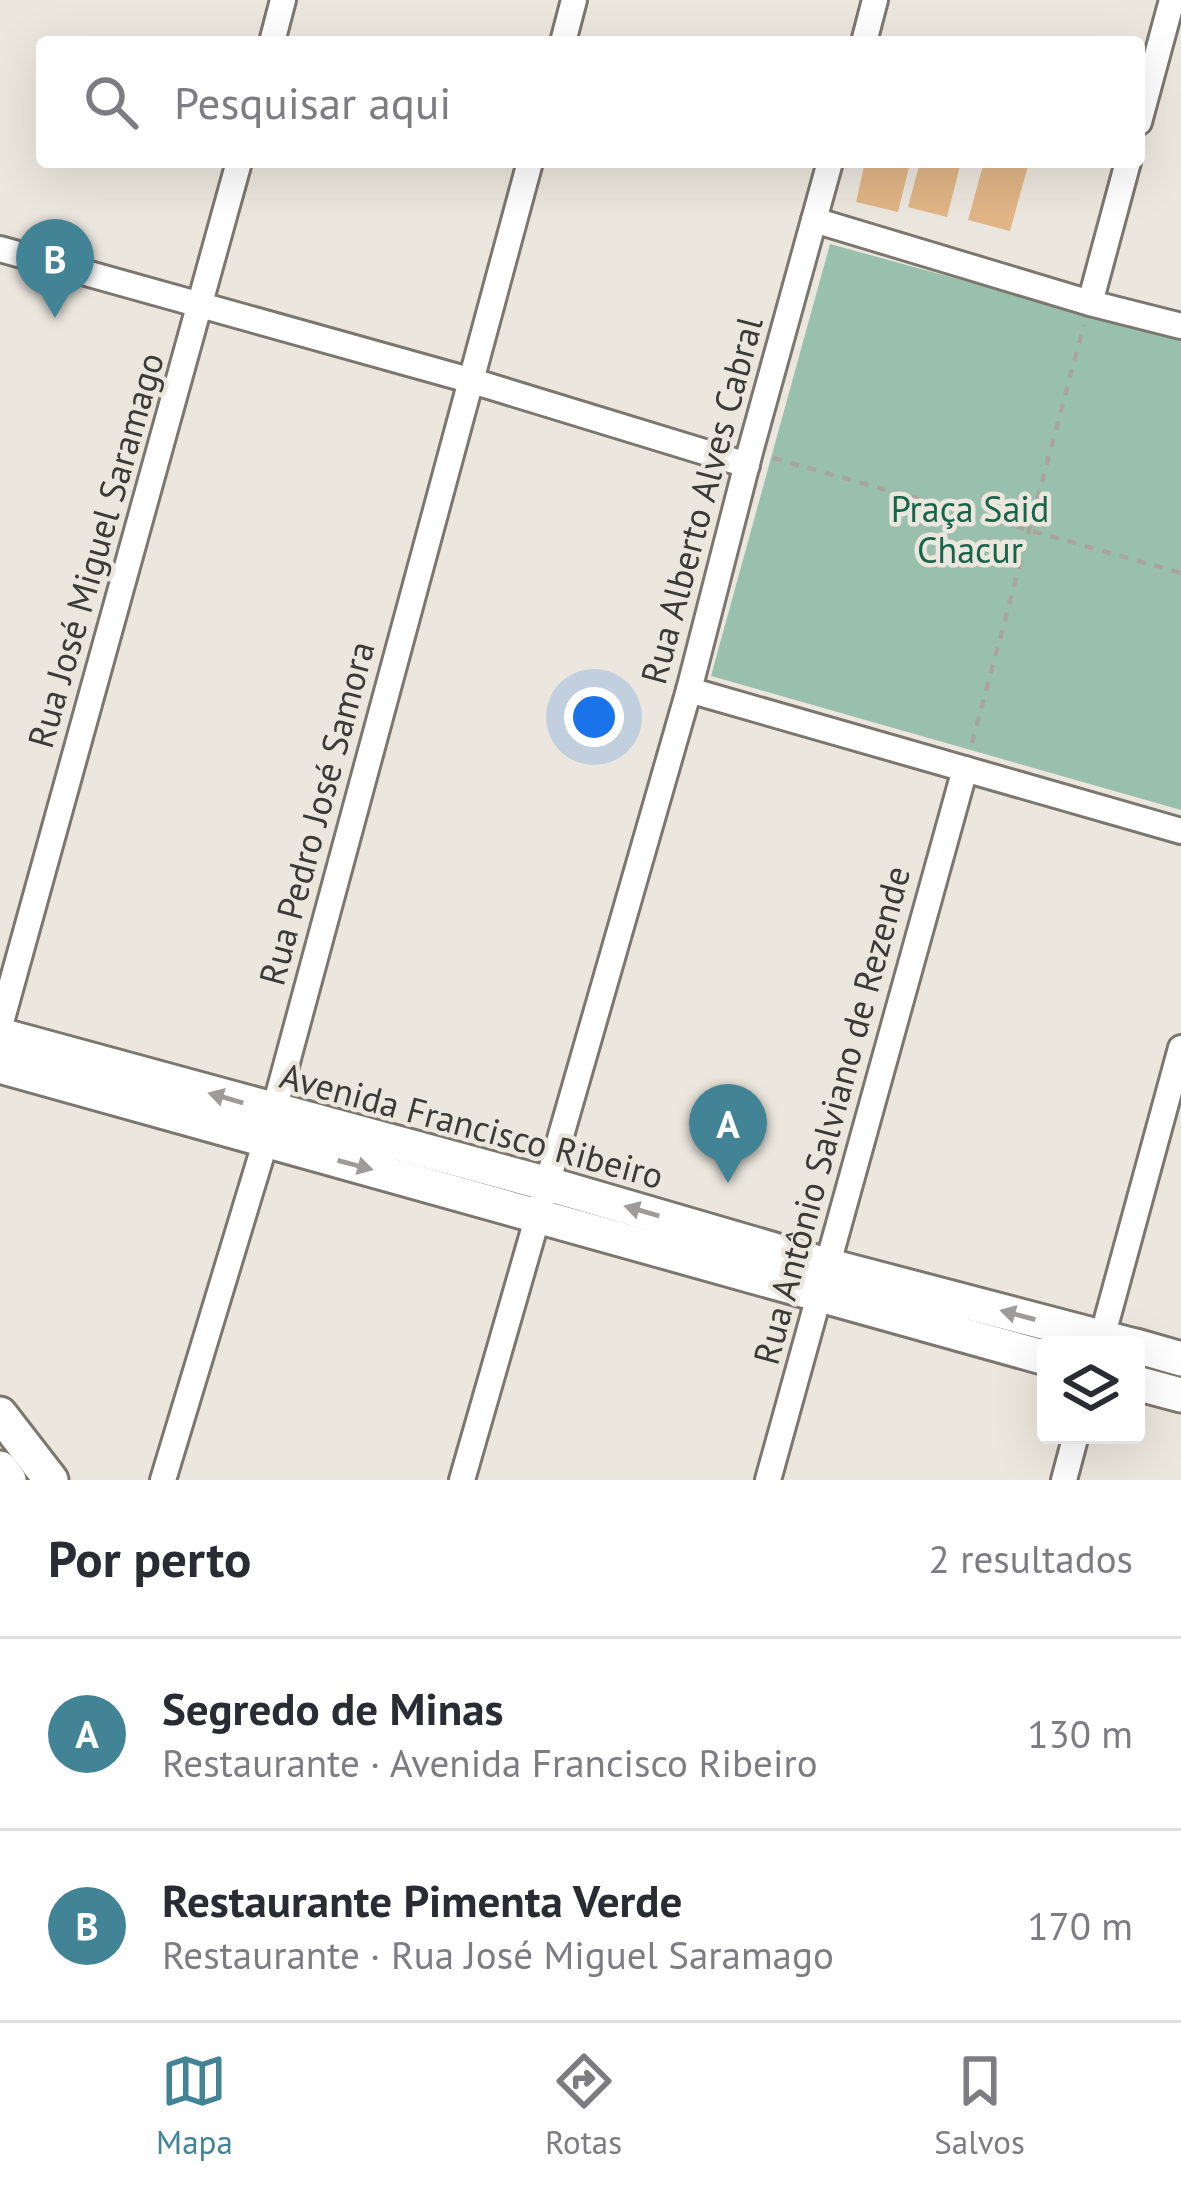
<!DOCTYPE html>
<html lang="pt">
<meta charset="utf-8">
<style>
body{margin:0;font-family:"PT Sans",sans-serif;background:#f2f2f3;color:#2b2b33}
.controls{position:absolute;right:36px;bottom:36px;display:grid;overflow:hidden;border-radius:12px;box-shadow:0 12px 48px #0002}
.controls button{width:108px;height:108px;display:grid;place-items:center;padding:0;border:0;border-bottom:3px solid #e1e1e2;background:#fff;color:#2b2b33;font:60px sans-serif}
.you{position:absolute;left:594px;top:717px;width:42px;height:42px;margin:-30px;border:9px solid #fff;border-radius:50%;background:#1a73e8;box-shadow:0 0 0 18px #1a73e833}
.badge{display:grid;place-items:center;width:78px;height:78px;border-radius:50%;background:#428396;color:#fff;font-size:39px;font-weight:700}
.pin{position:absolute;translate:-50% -99px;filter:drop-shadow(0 3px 6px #0008)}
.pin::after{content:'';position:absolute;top:63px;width:42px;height:36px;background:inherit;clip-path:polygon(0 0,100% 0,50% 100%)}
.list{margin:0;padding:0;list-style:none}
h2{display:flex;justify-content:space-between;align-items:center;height:156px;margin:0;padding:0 48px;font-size:51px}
h2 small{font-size:39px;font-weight:400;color:#7c7c81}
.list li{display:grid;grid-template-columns:78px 1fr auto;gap:36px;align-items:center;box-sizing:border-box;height:192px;padding:0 48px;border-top:3px solid #e1e1e2}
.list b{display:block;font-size:45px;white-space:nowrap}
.list p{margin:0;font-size:39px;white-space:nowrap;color:#7c7c81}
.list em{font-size:39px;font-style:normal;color:#7c7c81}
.icon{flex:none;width:66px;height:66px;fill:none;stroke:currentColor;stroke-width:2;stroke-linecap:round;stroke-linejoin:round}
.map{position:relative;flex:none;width:1181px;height:1480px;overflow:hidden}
.search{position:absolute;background:#fff;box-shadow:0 12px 48px #0002;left:36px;right:36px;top:36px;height:132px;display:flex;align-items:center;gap:30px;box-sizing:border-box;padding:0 42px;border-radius:12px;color:#7c7c81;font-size:45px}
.sheet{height:540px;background:#fff}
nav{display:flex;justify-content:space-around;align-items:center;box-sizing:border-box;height:168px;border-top:3px solid #e1e1e2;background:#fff;font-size:33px;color:#7c7c81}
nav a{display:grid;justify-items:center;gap:6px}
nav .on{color:#428396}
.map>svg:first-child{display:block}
</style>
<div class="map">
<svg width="1181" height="1480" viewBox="0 0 1181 1480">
<rect width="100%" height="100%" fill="#ece7de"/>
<polygon fill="#99c0ad" points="830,244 1181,340 1181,810 711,676"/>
<g fill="#e1b586">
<polygon points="865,162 910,163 898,212 856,202"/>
<polygon points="920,162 961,162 947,217 908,207"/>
<polygon points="984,162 1029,162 1010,231 968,220"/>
</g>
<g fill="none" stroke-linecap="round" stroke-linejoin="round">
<defs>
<g id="street">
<polyline points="272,42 283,0"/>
<polyline points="563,42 574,0"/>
<polyline points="864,42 875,0"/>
<polyline points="1139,122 1172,0"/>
<polyline points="814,220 1090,303 1181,326"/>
<polyline points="0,249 469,380 747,465"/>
<polyline points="1090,303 1128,162"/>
<polyline points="689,690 1181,831"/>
<polyline points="0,1026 239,162"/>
<polyline points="1100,1345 1181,1048"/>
<polyline points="163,1480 266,1140 530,162"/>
<polyline points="462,1480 689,690 750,452 830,162"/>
<polyline points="768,1480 965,769"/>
<polyline points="1064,1480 1076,1435"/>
</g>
<g id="secondary">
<polyline points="0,1035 548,1184 826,1265 1131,1345"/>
<polyline points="0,1066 1046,1358"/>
<polyline points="1136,1346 1181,1359"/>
<polyline points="1136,1383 1181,1395"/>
<polyline points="0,1414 51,1480"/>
<polyline points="0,1468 9,1480"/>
</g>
</defs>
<use href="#street" stroke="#7b776f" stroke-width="30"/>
<use href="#secondary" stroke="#7b776f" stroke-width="39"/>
<g stroke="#a9a59e" stroke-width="4.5" stroke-dasharray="9 9" stroke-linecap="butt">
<polyline points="773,458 1181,573"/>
<polyline points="972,743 1084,325"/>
</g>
<use href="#street" stroke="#fff" stroke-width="24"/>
<use href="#secondary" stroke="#fff" stroke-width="33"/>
</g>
<defs><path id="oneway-solid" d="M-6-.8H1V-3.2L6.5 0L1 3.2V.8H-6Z" transform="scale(3)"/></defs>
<g fill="#9e9c9b">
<use href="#oneway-solid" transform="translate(226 1098) rotate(-164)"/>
<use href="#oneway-solid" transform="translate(355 1165) rotate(15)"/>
<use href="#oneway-solid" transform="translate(642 1211) rotate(-164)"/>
<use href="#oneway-solid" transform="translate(1018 1315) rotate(-165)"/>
</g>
<g text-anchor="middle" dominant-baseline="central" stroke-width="9" stroke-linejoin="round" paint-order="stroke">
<g font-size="36" fill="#3c3a37" stroke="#ece7de">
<text transform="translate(701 500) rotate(-75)">Rua Alberto Alves Cabral</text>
<text transform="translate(95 550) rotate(-74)">Rua José Miguel Saramago</text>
<text transform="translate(316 813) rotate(-75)">Rua Pedro José Samora</text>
<text transform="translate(831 1115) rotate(-75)">Rua Antônio Salviano de Rezende</text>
<text transform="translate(472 1125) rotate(15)">Avenida Francisco Ribeiro</text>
</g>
<g font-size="36" fill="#166549" stroke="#ece7de">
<text x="970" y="508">Praça Said<tspan x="970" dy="41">Chacur</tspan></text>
</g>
</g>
</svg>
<div class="controls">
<button><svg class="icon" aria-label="layers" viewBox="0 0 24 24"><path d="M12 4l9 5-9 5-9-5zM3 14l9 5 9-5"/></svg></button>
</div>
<div class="you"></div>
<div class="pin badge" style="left:728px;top:1183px">A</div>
<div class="pin badge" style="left:55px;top:318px">B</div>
<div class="search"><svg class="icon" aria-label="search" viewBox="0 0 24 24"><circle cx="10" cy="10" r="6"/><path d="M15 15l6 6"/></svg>Pesquisar aqui</div>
</div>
<section class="sheet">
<h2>Por perto<small>2 resultados</small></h2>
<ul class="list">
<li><span class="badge">A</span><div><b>Segredo de Minas</b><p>Restaurante · Avenida Francisco Ribeiro</p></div><em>130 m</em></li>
<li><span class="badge">B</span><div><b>Restaurante Pimenta Verde</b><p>Restaurante · Rua José Miguel Saramago</p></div><em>170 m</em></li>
</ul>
</section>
<nav>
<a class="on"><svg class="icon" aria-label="map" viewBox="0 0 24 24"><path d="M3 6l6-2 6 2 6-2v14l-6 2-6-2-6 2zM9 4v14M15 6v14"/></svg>Mapa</a>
<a><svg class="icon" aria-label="directions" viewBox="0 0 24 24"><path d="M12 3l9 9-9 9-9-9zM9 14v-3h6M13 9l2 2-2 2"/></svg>Rotas</a>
<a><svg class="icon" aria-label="saved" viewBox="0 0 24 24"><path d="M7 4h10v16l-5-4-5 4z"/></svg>Salvos</a>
</nav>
